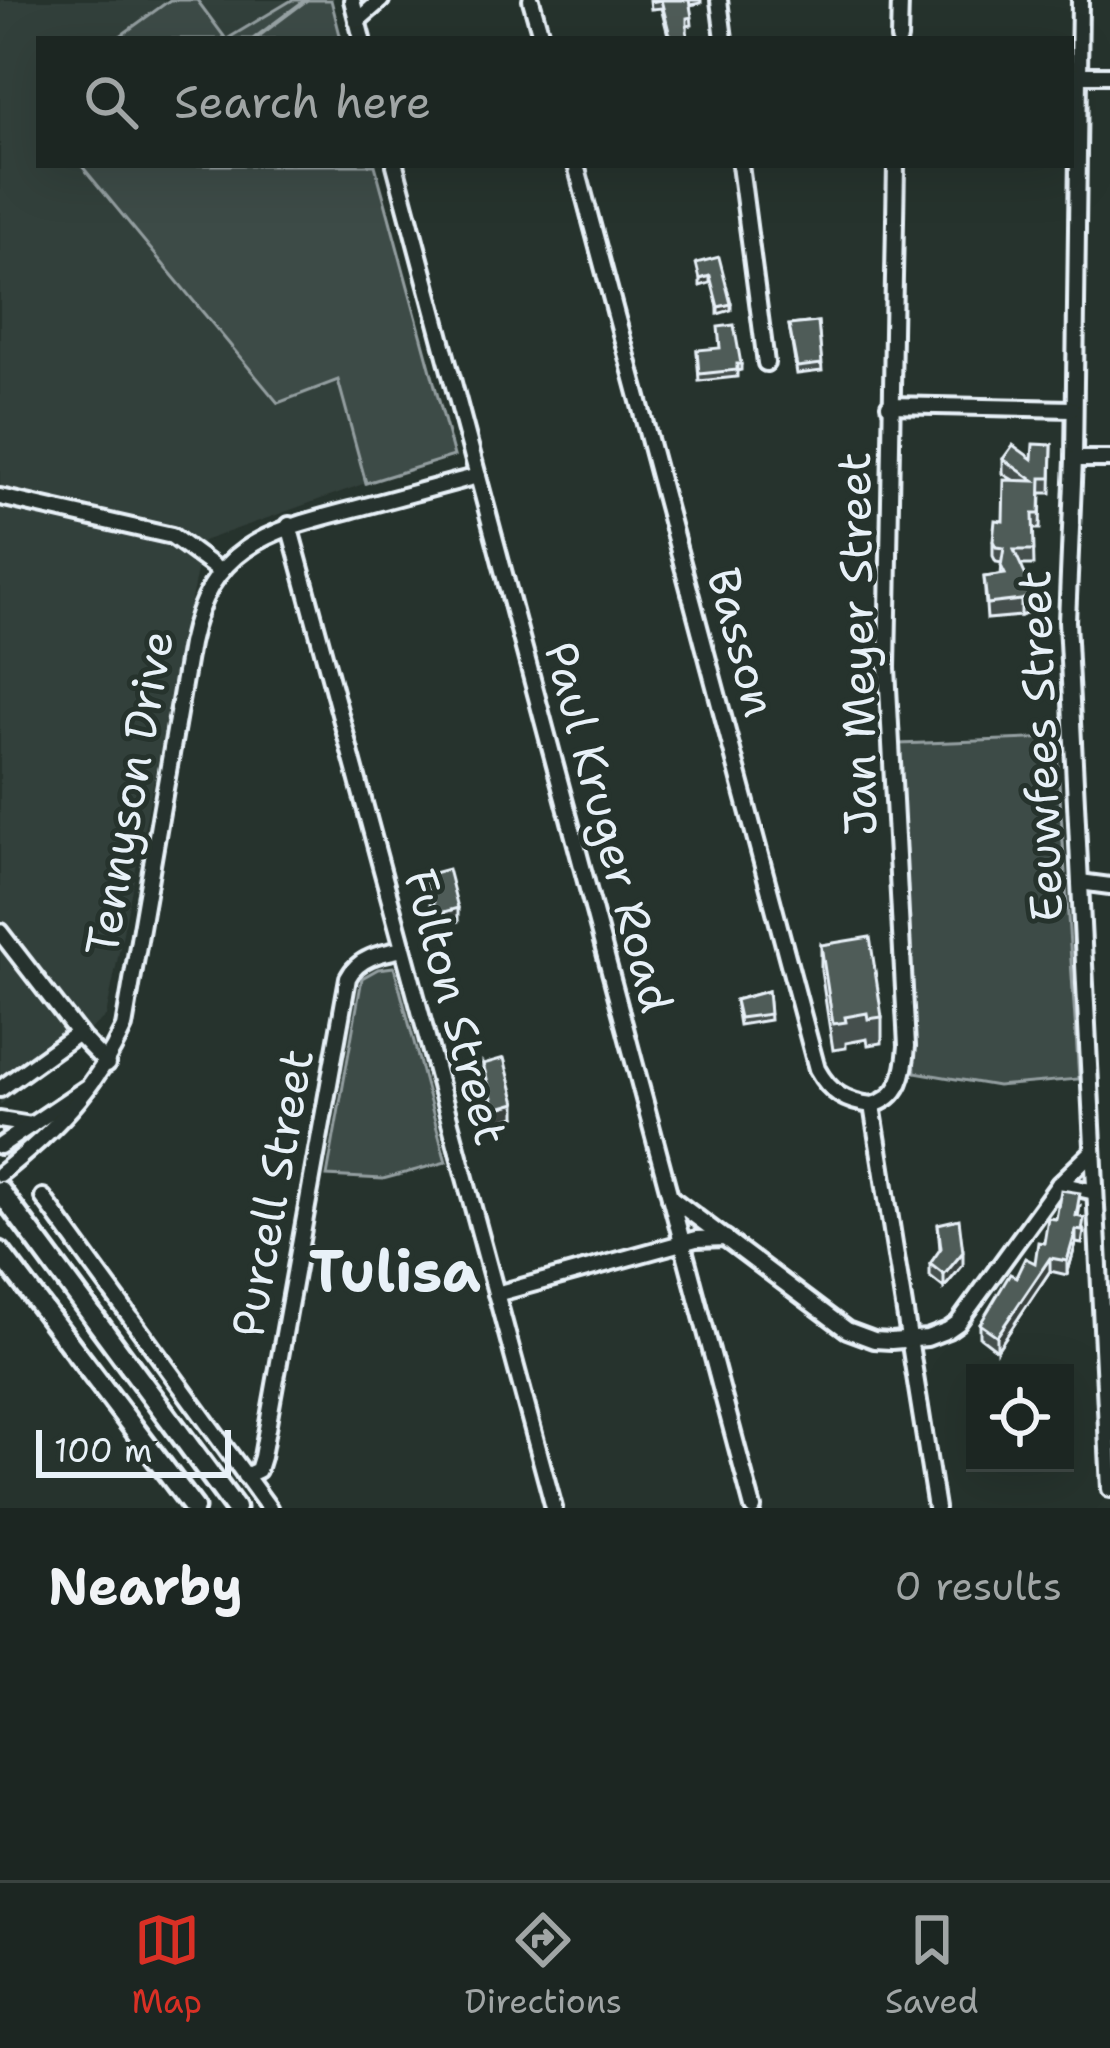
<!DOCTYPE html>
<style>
body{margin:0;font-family:"Shantell Sans",sans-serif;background:#29322f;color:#f1f3f6}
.controls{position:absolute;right:36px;bottom:36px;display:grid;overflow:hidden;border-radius:0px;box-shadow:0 12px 48px #0002}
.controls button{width:108px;height:108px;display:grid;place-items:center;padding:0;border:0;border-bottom:3px solid #3a4340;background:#1c2622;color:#f1f3f6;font:60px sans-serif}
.scale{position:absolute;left:36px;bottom:30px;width:195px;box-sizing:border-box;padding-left:12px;border:6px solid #e8f1f8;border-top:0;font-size:33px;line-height:42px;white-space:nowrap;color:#e8f1f8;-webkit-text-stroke:9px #26332d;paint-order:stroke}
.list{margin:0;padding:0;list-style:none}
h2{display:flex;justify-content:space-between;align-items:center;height:156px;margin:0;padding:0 48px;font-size:51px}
h2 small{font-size:39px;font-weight:400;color:#a0a5a5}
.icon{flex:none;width:66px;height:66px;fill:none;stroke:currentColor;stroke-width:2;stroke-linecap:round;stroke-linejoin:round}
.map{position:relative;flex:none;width:1110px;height:1508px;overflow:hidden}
.search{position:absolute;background:#1c2622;box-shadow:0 12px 48px #0002;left:36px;right:36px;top:36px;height:132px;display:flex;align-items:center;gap:30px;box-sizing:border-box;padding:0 42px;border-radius:0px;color:#a0a5a5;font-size:45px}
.sheet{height:372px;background:#1c2622}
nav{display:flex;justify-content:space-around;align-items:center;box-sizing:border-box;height:168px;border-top:3px solid #3a4340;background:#1c2622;font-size:33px;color:#a0a5a5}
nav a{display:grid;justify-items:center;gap:6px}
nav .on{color:#d93025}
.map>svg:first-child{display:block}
</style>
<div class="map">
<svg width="1110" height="1508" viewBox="0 0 1110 1508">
<rect width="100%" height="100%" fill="#26332d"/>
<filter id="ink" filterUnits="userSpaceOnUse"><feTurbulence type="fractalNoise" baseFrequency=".00833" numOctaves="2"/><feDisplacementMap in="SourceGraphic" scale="24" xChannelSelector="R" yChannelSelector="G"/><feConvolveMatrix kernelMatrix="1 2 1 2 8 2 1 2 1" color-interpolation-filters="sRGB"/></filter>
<g filter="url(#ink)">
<polygon fill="#333f3a" points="0,0 293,0 225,39 39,39 39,165 81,165 338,380 366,483 203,541 106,1016 0,1105"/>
<g fill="#3e4b47" stroke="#939ea0" stroke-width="3">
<polygon points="170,0 197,0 226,39 116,39"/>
<polygon points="292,0 331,0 341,39 227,39"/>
<polygon points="81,165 375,165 454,456 366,483 338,380 278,403"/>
<polygon points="1056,738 1079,1079 997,1086 915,1072 899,744"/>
<polygon points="394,967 446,1162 383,1179 327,1176 362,978 378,969"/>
</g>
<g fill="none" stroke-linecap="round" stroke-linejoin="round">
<polyline stroke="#98a3a5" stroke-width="4.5" points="254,39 306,0"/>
<defs>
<g id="minor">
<polyline points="352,0 362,39"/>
<polyline points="531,0 542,39"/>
<polyline points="719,0 724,39"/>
<polyline points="1080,0 1074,459 1067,621 1110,1489"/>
<polyline points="357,21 381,0"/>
<polyline points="899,39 900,0"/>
<polyline points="1079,75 1110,75"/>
<polyline points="395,165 753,1508"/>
<path d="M576 165 817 1069C830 1093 846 1102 872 1105"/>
<polyline points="740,165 766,363"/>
<polyline points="889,405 1072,409"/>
<polyline points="1074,459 1110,459"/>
<polyline points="0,497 172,536 221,572"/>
<polyline points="289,525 554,1508"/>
<polyline points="1080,882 1110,886"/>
<polyline points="0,932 82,1038 107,1064"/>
<polyline points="0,1089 78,1033"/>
<path d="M872 1105C901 1098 905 1072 907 1046L887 668 896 165"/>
<polyline points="872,1105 936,1508"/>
<polyline points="0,1120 31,1125"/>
<polyline points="0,1146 86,1088"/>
<path d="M0 1174C54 1131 95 1090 124 1027L190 644C210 548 264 532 350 510 393 499 435 487 478 476"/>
<polyline points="1059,1184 1095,1192"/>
<polyline points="43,1197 269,1508"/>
<polyline points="670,1197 847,1330 874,1340 891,1341 927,1338 948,1330 958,1323 1059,1184 1093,1151"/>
<polyline points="496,1294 696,1239 726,1238"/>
<path d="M245 1476 258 1470 262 1457 348 978C358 957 382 953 403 949"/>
</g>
<g id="major">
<polyline points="0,1191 235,1508"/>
<polyline points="0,1252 194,1508"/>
</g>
</defs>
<use href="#minor" stroke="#e8f1f8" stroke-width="22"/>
<use href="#major" stroke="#e8f1f8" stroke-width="27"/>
<use href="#minor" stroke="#26332d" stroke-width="14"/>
<use href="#major" stroke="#26332d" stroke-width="18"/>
</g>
<g fill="#454f4d" stroke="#e8f1f8" stroke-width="3">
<polygon points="650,0 701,0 701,3 690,5 692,25 687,26 687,39 669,39 661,8 651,9"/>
<polygon points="818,322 822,371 797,374 789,325"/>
<polygon points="697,350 741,364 741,370 737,371 737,377 699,381"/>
<polygon points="1052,445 1051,493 1041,493 1040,529 1033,529 1034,565 1021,565 1034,610 1021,616 987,619 984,577 1001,575 1002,563 996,562 993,556 993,541 1003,521 1013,480 1003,474 1003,459 1032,459"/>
<polygon points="426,875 458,921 437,927 426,888"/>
<polygon points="821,945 882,1017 882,1043 868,1045 867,1039 846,1043 846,1048 833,1050 821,971"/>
<polygon points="768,991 770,1020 739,1025 735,1000"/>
<polygon points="483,1064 516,1116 495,1122 483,1077"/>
<polygon points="1080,1206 1078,1217 1084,1231 1082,1244 1076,1243 1067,1275 1050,1271 997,1350 980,1337 980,1324 1016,1277 1035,1263 1056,1219"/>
<polygon points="938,1224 963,1265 944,1288 930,1277 930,1264 940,1250"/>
</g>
<g fill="#38403e" stroke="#e8f1f8" stroke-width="3">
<polygon points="710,276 710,283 700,286 700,279"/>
<polygon points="731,304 731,310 718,314 718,307"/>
<polygon points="1034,594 1034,610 1021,616 1021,600"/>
<polygon points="458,908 458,921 437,927 437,914"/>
<polygon points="516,1103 516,1116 495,1122 495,1109"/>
<polygon points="1076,1230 1076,1243 1067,1275 1067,1261"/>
<polygon points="963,1252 963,1265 944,1288 944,1275"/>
<polygon points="1050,1258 1050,1271 997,1350 997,1336"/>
</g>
<g fill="#505c59" stroke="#e8f1f8" stroke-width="3">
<polygon points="651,0 689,0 692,17 687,18 687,38 671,39 661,0 651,2"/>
<polygon points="719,257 731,304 718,307 710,276 700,279 696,263"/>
<polygon points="818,322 822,364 797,367 789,325"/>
<polygon points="734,325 741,364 737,364 737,370 699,374 697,350 720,348 718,327"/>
<polygon points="1033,444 1052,445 1051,478 1041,478 1040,514 1033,514 1034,550 1014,550 1034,594 1021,600 987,604 984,577 1005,574 1001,566 1004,548 996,547 993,541 995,520 1003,521 1004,480 1034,481 1003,459 1013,445 1032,459"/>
<polygon points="448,869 458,908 437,914 426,875"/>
<polygon points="870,937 882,1017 868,1019 867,1013 845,1017 846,1022 833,1024 821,945"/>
<polygon points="768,991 770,1014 739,1018 735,1000"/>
<polygon points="504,1058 516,1103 495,1109 483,1064"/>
<polygon points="1061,1190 1080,1193 1076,1216 1084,1218 1082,1231 1076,1230 1067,1261 1050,1258 997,1336 980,1324 1010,1274 1016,1277 1025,1258 1035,1263 1038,1242 1044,1243 1048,1218 1056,1219"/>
<polygon points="959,1219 963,1252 944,1275 930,1264 941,1248 938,1224"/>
</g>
</g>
<g text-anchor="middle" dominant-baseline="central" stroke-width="10" stroke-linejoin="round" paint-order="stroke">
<g font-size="45" fill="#e8f1f8" stroke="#26332d">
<text transform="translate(742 642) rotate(75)">Basson</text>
<text transform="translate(857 644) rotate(-91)">Jan Meyer Street</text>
<text transform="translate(1040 746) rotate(-92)">Eeuwfees Street</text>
<text transform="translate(129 793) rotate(-80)">Tennyson Drive</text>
<text transform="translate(609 827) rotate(75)">Paul Kruger Road</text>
<text transform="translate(456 1007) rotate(75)">Fulton Street</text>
<text transform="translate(272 1193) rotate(-80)">Purcell Street</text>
</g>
<g font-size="57" font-weight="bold" fill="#e8f1f8" stroke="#26332d">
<text x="395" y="1271">Tulisa</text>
</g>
</g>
</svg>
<div class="controls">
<button><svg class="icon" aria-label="locate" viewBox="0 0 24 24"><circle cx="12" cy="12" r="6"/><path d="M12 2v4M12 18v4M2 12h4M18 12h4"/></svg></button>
</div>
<div class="scale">100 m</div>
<div class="search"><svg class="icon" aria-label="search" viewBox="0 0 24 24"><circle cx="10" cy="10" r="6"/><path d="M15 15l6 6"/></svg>Search here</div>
</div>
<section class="sheet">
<h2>Nearby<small>0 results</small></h2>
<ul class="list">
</ul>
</section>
<nav>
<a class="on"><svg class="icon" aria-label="map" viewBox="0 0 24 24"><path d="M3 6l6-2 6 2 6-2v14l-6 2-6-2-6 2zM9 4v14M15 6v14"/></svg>Map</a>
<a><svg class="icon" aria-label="directions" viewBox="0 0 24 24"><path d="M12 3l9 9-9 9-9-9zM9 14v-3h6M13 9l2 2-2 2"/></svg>Directions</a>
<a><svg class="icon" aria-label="saved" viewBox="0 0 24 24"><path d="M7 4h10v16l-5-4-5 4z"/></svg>Saved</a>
</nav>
